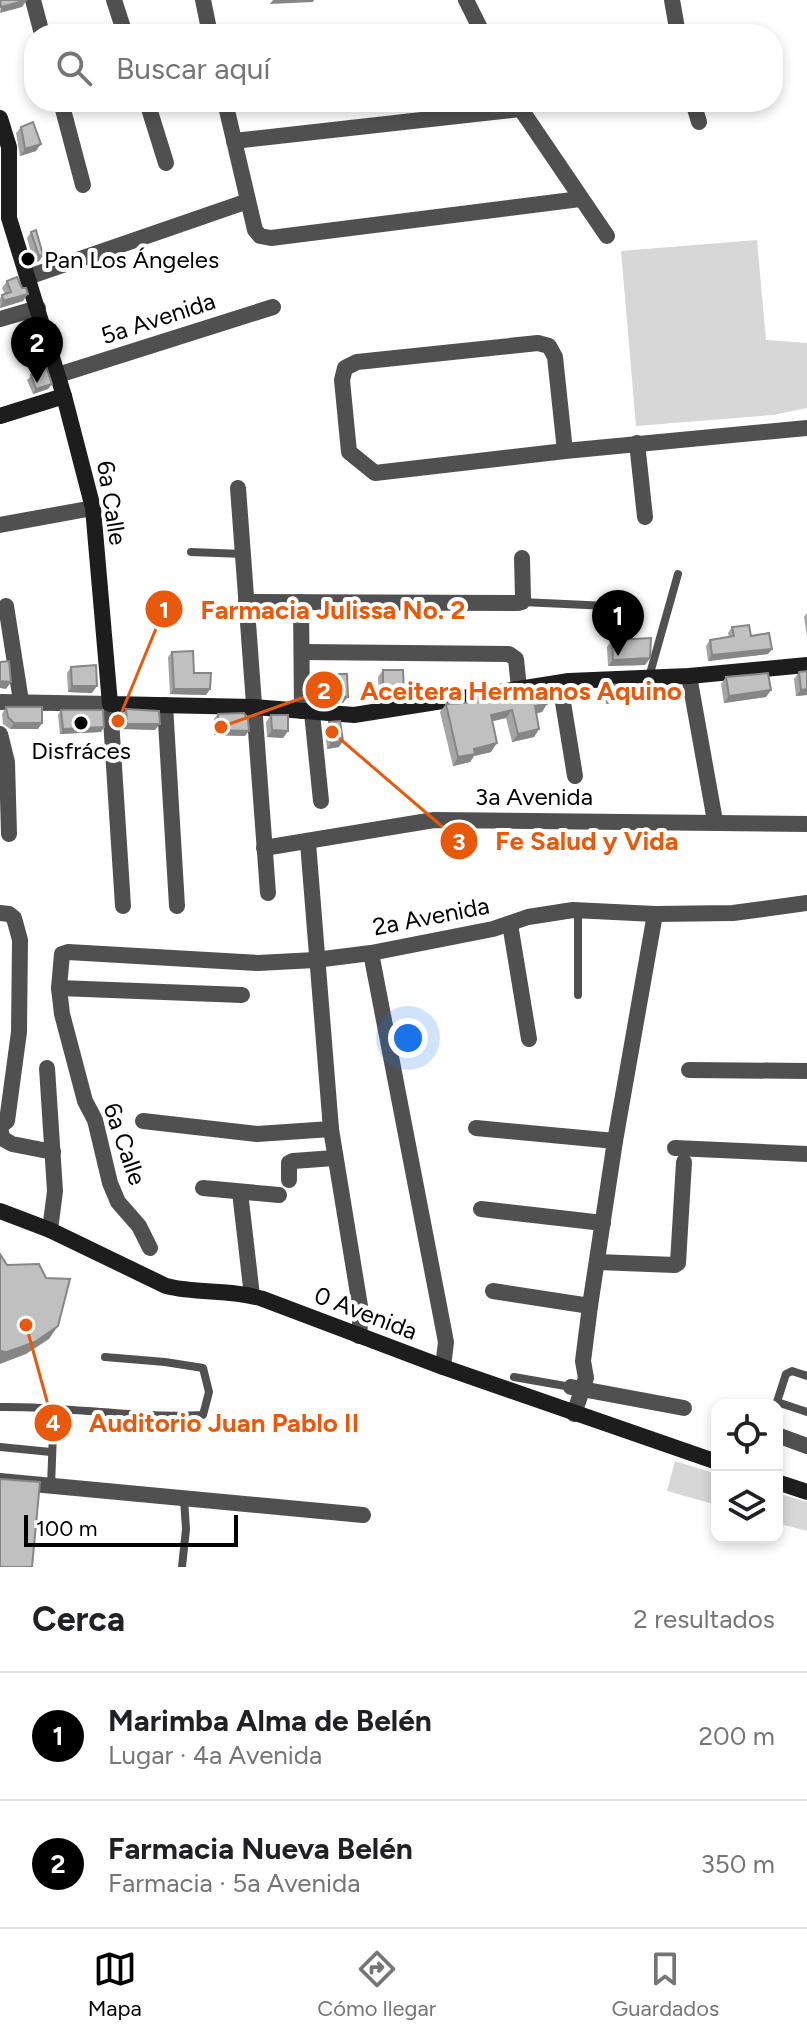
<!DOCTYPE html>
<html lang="es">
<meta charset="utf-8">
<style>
body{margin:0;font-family:Figtree,sans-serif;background:#f2f2f2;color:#202124}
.controls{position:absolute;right:24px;bottom:24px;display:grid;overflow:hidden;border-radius:16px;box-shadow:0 4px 12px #0003}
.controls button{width:72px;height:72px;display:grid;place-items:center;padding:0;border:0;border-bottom:2px solid #e0e0e0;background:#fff;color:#202124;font:40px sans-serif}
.scale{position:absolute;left:24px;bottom:20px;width:214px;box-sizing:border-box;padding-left:8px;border:4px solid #000;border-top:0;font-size:22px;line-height:28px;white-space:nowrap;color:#000;-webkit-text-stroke:6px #fff;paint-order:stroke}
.you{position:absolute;left:408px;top:1038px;width:28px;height:28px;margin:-20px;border:6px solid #fff;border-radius:50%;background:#1a73e8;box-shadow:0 0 0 12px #1a73e833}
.badge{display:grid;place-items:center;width:52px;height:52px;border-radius:50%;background:#000;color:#fff;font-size:26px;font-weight:700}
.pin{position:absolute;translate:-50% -66px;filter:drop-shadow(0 2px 4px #0008)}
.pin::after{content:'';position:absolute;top:42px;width:28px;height:24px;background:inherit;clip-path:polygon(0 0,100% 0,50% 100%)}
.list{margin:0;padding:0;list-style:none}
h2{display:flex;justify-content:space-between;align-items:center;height:104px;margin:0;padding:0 32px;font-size:34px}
h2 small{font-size:26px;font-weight:400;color:#757577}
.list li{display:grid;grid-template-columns:52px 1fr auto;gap:24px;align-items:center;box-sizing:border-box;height:128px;padding:0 32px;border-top:2px solid #e0e0e0}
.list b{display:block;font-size:30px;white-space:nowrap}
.list p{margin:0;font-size:26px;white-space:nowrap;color:#757577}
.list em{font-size:26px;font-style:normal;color:#757577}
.icon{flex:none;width:44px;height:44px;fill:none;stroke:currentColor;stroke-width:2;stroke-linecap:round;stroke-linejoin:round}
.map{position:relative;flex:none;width:807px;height:1567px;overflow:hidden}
.search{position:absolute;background:#fff;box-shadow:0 4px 12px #0003;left:24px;right:24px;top:24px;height:88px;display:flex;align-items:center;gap:20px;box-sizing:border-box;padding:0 28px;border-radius:32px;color:#757577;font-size:30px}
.sheet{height:360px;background:#fff}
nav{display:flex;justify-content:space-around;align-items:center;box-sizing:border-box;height:112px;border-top:2px solid #e0e0e0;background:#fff;font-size:22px;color:#757577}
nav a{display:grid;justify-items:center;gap:4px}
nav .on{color:#000}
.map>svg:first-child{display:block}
</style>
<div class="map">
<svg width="807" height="1567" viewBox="0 0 807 1567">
<rect width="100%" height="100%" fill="#fff"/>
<g fill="#d7d7d7">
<polygon points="757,240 766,340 807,343 807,408 773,415 636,426 621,251"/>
<polygon points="675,1461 717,1474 717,1505 667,1491"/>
<polygon points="777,1493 807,1502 807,1531 777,1523"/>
</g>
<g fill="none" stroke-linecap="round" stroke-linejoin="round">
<g stroke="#505050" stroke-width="8">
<polyline points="191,552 243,554"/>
<polyline points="522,602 608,606"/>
<polyline points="649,677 678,574"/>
<polyline points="578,995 578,911"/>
<polyline points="514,1377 571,1387"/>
<polyline points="777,1402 807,1412"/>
<polyline points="776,1405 786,1374 792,1371 807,1376"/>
<path d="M0 1407C68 1406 135 1419 203 1415L209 1392 203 1368 165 1362 105 1357"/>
<polyline points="0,1447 51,1452"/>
<polyline points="51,1486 54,1407"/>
<polyline points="182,1567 186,1529 184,1499"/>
</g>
<g stroke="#505050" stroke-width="16">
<polyline points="33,0 42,34"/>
<polyline points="114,0 125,34"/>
<polyline points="203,0 210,34"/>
<polyline points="466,0 483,34"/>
<polyline points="672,0 678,34"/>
<polyline points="61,102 83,185"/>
<polyline points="147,102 166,163"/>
<polyline points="225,102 255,230 260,236 271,238 580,199"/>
<polyline points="516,102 607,236"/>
<polyline points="693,102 699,122"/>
<polyline points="234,141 520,109"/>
<polyline points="28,277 248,201"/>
<polyline points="0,319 38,308"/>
<polyline points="58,375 273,307"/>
<polyline points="637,443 645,517"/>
<polyline points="565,451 555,357 549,346 538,343 357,362 345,368 342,380 349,452 375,473 565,451 807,428"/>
<polyline points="238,488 268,893"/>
<polyline points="0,525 93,508"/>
<polyline points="246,602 518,603 522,602 523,598 522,558"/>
<polyline points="301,602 302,711"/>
<polyline points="6,606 21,701"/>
<polyline points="303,652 509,654 516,659 519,688"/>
<polyline points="689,676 715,821"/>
<polyline points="560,684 575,776"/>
<polyline points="0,702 110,704 123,906"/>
<polyline points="165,705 177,906"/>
<polyline points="312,713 321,801"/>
<polyline points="0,734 7,762 9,834"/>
<polyline points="308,843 331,1129 361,1312 359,1336"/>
<polyline points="264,848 434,820 807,824"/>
<polyline points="0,913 9,914 14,918 20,940 19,1032 7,1121 0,1126"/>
<polyline points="510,924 529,1039"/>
<polyline points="371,953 446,1342 443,1367"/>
<polyline points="59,988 242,995"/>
<polyline points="47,1068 55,1191 50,1230"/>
<polyline points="689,1070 807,1071"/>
<polyline points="143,1121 257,1134 331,1129"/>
<polyline points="0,1126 2,1138 12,1144 53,1152"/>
<polyline points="476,1128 615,1141"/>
<polyline points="675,1148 807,1154"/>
<polyline points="289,1180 289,1163 293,1161 334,1158"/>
<polyline points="203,1188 279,1195"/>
<polyline points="240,1192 252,1296"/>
<polyline points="481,1209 603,1223"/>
<polyline points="150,1248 139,1226 118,1202 110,1183 95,1120 85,1101 62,1014 59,988 62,954 68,952 258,963 315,960 371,953 493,929 528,917 573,910 655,914 733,913 807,903"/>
<polyline points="597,1262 675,1265 678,1263 684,1162"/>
<polyline points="493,1291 590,1306"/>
<polyline points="571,1387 684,1408"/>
<polyline points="574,1414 586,1378 583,1361 590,1306 615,1141 655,914"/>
<polyline points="777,1435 807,1446"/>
<polyline points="0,1481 363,1515"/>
</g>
<g stroke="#1d1d1d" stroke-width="16">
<polyline points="0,118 9,147 9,218 64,396 93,508 110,704 253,707 354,715 569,681 689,676 807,665"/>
<polyline points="0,416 64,396"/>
<path d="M0 1211 50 1230 166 1286C198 1294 231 1289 263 1299L443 1367 717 1462"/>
<polyline points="777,1482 807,1492"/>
</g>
</g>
<g fill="#a5a5a5">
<polygon points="21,127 36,151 20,156 16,133"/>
<polygon points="31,232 43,255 39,261 34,263 27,238"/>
<polygon points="7,281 23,301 0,308 0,298 5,294 2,288"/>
<polygon points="31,358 52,384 48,389 33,394 27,380 32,375 28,363"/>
<polygon points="807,613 807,637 804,617"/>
<polygon points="732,627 751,636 772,649 768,654 708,661 706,646 710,640 729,637 728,633"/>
<polygon points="612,640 650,658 645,665 608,666 607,647"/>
<polygon points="172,652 210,689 206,695 170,694 168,657"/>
<polygon points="71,667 92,693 68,692 67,673"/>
<polygon points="383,670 399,697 379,698 378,677"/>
<polygon points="807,671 807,695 796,696 794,679 799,672"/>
<polygon points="327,674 343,703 323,702 322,681"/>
<polygon points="726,677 771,690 766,697 724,703 721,684"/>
<polygon points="607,685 630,700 606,704 604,691"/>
<polygon points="551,695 542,712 536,713 539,729 534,737 512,742 506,718 492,721 491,752 474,756 470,762 453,766 440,712 446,704"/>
<polygon points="6,707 42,723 38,729 10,729 3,724 2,714"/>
<polygon points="126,709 155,730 123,729 122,715"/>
<polygon points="61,710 101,732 60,734 58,715"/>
<polygon points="218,714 245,736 214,735 214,719"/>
<polygon points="271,715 288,731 283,738 267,737 266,722"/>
<polygon points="329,722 339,747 327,749 325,729"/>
</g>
<g fill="#868686">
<polygon points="27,0 22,7 0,13 1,7"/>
<polygon points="273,0 314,0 313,2 270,4"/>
<polygon points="41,144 36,151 20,156 25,149"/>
<polygon points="43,255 39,261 34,263 39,256"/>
<polygon points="28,294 23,301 0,308 3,301"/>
<polygon points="52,384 48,389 33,394 36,389"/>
<polygon points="772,649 768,654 708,661 712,655"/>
<polygon points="650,658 645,665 608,666 613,660"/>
<polygon points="0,681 11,682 6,689 0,688"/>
<polygon points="72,686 97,686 92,693 68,692"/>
<polygon points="174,689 210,689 206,695 170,694"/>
<polygon points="807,689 807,695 796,696 801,690"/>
<polygon points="404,690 399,697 379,698 383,692"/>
<polygon points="771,690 766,697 724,703 729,696"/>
<polygon points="633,694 630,700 606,704 609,699"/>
<polygon points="327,695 348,697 343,703 323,702"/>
<polygon points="547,704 542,712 529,715 535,706"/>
<polygon points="512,710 506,718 485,723 491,715"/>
<polygon points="14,723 42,723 38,729 10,729"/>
<polygon points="127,724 160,724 155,730 123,729"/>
<polygon points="104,727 101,732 60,734 63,729"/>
<polygon points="539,729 534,737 512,742 518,734"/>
<polygon points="218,730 249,731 245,736 214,735"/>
<polygon points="272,730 288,731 283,738 267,737"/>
<polygon points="343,741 339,747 327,749 331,743"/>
<polygon points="497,743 491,752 474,756 470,762 453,766 458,757 474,749"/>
<polygon points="58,1326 49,1339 26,1354 0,1364 0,1351"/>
</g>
<g fill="#c0c0c0" stroke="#868686" stroke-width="2">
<polygon points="0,0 27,0 1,7"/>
<polygon points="33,122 41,144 25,149 21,127"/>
<polygon points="36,230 43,255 39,256 31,232"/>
<polygon points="17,277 22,288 26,288 28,294 3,301 2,295 11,292 7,281"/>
<polygon points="42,354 52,384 36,389 31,375 37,373 31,358"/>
<polygon points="749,625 751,636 769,633 772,649 712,655 710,640 734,636 732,627"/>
<polygon points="651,638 650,658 613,660 612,640"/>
<polygon points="193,651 194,673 211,673 210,689 174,689 172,652"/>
<polygon points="9,661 11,682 0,681 0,662"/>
<polygon points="96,665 97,686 72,686 71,667"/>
<polygon points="383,670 403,670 404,690 383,692"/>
<polygon points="807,671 807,689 801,690 799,672"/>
<polygon points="768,673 771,690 729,696 726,677"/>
<polygon points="327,674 347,674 348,697 327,695"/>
<polygon points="631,684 633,694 609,699 607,685"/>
<polygon points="549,688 551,695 545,697 547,704 535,706 539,729 518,734 512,710 491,715 497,743 474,749 475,754 458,757 446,704 478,702 482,699"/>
<polygon points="6,707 42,707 42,723 14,723 8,717"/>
<polygon points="126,709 159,711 160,724 127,724"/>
<polygon points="61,710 103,710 104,727 63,729"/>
<polygon points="244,713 248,720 249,731 218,730 218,714"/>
<polygon points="271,715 288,715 288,731 272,730"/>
<polygon points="340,721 343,741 331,743 329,722"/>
<polygon points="0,1254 7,1265 39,1264 46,1278 70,1279 58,1326 35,1342 7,1352 0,1351"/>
<polygon points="0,1479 40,1482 32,1567 0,1567"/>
</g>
<g fill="#000" stroke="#fff" stroke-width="3">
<circle cx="28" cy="259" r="8"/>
<circle cx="81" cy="723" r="8"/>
</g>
<g text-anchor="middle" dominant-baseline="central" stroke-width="8" stroke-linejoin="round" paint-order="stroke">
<g font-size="24" fill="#000" stroke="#fff" text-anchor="start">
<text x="44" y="259">Pan Los Ángeles</text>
<text x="81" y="750" text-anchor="middle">Disfráces</text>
</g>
<g font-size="24" fill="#000" stroke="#fff">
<text transform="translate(158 318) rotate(-18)">5a Avenida</text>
<text transform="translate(112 503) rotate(81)">6a Calle</text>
<text x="534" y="796">3a Avenida</text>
<text transform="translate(431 916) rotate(-11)">2a Avenida</text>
<text transform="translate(125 1144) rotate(71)">6a Calle</text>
<text transform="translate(366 1313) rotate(21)">0 Avenida</text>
</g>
</g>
<path fill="none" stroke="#e8590c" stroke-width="3" d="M118 721L164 609M221 727L324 690M332 732L459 841M26 1325L53 1423"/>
<g fill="#e8590c" stroke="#fff" stroke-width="3">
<circle cx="118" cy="721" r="8"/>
<circle cx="221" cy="727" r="8"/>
<circle cx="332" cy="732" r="8"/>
<circle cx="26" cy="1325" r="8"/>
<circle cx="164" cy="609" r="20"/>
<circle cx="324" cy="690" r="20"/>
<circle cx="459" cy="841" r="20"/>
<circle cx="53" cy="1423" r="20"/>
</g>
<g font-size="24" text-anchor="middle" font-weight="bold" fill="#fff">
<text x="164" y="618">1</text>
<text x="324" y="699">2</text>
<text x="459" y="850">3</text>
<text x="53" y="1431">4</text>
</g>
<g font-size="26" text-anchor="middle" font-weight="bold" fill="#e8590c" stroke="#fff" stroke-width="8" stroke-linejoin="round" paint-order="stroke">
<text x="333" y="619">Farmacia Julissa No. 2</text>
<text x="521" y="700">Aceitera Hermanos Aquino</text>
<text x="587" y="850">Fe Salud y Vida</text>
<text x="224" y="1432">Auditorio Juan Pablo II</text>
</g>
</svg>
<div class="controls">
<button><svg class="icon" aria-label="locate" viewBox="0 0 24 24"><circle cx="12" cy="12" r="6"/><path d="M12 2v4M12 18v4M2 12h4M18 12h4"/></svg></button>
<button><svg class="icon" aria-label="layers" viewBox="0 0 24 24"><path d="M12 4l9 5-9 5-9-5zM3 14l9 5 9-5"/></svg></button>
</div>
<div class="scale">100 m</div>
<div class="you"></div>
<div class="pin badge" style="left:618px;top:656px">1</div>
<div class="pin badge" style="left:37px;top:383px">2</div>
<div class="search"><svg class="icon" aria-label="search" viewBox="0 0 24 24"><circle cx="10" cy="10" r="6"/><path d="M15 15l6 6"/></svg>Buscar aquí</div>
</div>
<section class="sheet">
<h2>Cerca<small>2 resultados</small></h2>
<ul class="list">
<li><span class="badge">1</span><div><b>Marimba Alma de Belén</b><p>Lugar · 4a Avenida</p></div><em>200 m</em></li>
<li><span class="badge">2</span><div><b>Farmacia Nueva Belén</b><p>Farmacia · 5a Avenida</p></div><em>350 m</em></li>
</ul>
</section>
<nav>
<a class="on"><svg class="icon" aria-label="map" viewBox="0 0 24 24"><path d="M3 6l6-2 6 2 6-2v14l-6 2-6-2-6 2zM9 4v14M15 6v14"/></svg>Mapa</a>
<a><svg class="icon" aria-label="directions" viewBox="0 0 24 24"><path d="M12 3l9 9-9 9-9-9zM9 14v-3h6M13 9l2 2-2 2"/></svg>Cómo llegar</a>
<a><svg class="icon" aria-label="saved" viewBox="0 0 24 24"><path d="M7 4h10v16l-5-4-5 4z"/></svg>Guardados</a>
</nav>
